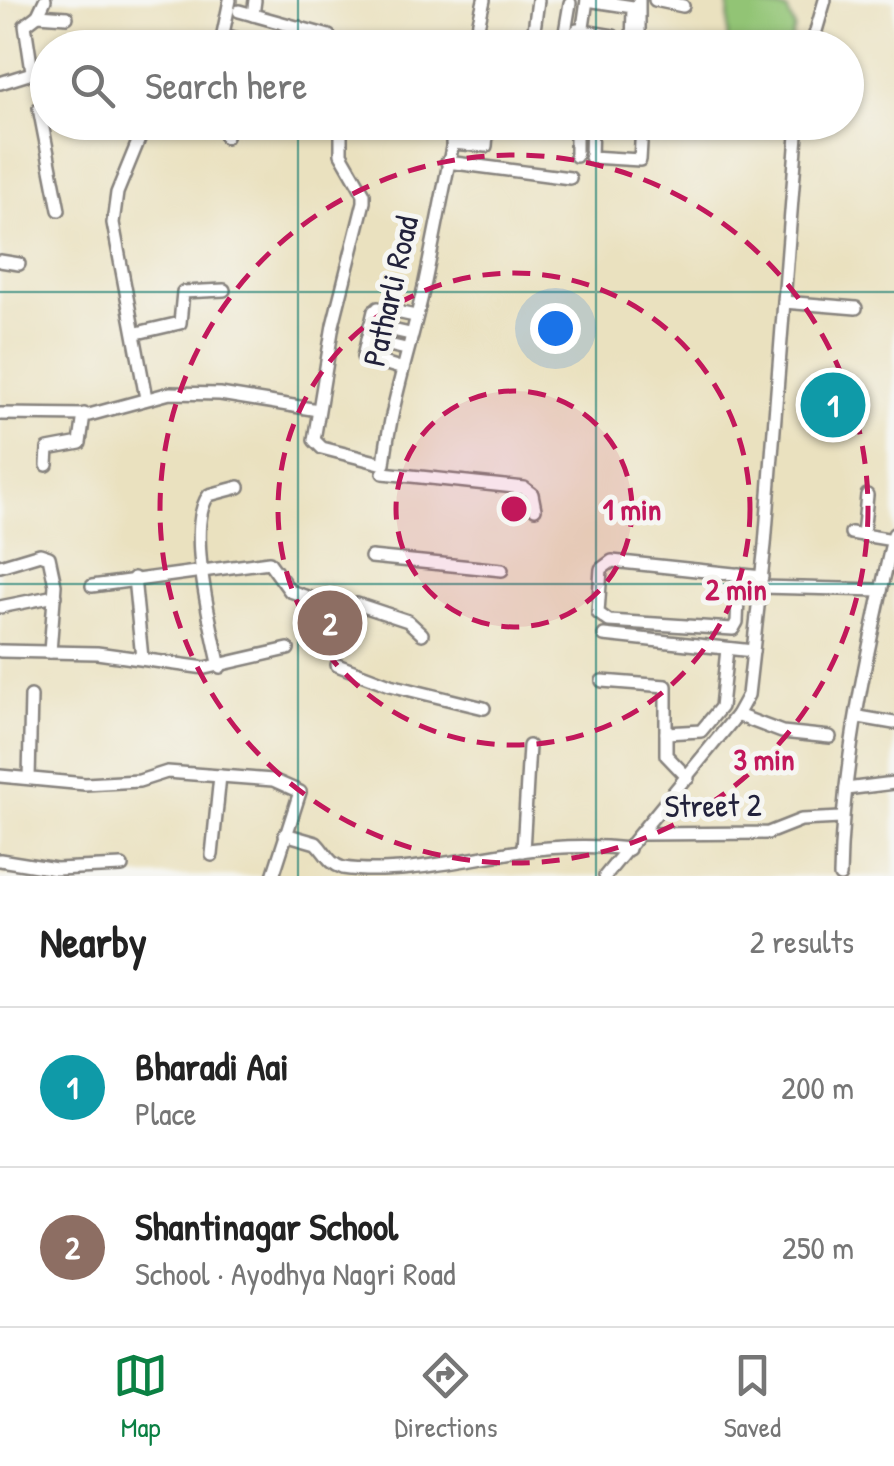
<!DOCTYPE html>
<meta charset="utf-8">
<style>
body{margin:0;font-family:"Patrick Hand",sans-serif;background:#f2f2f2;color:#222}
.you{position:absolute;left:555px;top:328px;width:35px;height:35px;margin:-25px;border:8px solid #fff;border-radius:50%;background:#1a73e8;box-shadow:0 0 0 15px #1a73e833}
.badge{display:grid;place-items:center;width:65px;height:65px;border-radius:50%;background:#0b8043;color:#fff;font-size:32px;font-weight:700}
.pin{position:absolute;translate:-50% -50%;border:5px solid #fff;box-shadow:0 2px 10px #0006}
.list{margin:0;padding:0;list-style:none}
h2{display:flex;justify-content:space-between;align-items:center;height:130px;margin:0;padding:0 40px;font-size:42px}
h2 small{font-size:32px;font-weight:400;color:#767676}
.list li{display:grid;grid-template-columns:65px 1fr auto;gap:30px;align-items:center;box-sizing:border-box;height:160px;padding:0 40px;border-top:2px solid #e0e0e0}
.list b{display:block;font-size:38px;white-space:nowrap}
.list p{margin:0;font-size:32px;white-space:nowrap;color:#767676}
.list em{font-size:32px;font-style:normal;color:#767676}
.icon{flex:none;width:55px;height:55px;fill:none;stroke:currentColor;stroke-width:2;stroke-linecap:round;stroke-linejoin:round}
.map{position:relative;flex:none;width:894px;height:876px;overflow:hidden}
.search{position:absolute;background:#fff;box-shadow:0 2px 8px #0004;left:30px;right:30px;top:30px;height:110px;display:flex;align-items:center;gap:25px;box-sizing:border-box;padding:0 35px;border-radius:55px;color:#767676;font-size:38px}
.sheet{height:450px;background:#fff}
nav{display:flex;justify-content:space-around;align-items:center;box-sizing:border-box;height:140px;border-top:2px solid #e0e0e0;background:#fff;font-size:28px;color:#767676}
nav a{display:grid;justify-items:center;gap:5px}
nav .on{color:#0b8043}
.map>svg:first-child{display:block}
</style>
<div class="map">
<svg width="894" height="876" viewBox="0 0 894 876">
<rect width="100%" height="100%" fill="#f6f6f2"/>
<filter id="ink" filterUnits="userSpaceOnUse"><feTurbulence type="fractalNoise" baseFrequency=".01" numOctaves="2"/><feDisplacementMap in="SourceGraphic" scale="20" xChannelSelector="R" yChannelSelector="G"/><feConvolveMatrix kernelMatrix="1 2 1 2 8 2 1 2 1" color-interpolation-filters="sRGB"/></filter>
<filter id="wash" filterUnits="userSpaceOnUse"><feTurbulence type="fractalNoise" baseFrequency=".0048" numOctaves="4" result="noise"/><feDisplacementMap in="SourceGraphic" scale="40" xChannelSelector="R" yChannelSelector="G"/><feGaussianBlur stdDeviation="2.25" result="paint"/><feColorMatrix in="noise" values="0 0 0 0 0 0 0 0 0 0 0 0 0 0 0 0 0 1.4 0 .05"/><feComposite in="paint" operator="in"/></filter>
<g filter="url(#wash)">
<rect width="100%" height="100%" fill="#eae1bf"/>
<polygon fill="#92c474" stroke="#5a7358" stroke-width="2.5" points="729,0 787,10 795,28 789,47 727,47"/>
</g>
<g filter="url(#ink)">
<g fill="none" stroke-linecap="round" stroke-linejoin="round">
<defs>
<g id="minor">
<polyline points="538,0 533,38 563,44 570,3"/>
<polyline points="587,0 633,7 632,48"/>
<polyline points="639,0 639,40 677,40"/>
<polyline points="655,0 683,6"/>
<polyline points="239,11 329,36"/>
<polyline points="38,15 67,17"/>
<polyline points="253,15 255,0"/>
<polyline points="577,30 613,36"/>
<polyline points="231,37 275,48"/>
<polyline points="101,48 127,43 161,48"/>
<polyline points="220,48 230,0"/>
<polyline points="294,48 299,27"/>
<polyline points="473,48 484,0"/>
<polyline points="580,48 587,0"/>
<polyline points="811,48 825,0"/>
<polyline points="32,71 25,25 38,15 45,0"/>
<polyline points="0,83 48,68"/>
<polyline points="48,105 39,108 59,210"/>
<polyline points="221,122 226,137"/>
<path d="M341 122V154L364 194V202L333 325 314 440 322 448 384 464C391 401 412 343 425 282 436 229 446 176 457 122"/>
<polyline points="419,122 455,131"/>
<polyline points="576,122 576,156"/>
<polyline points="592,122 591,157 640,160 642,126 595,122"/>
<polyline points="731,122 797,129"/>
<polyline points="452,143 486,146 488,122"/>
<polyline points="447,162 570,178"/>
<polyline points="0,261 19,264"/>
<polyline points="784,302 856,308"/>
<polyline points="378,308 415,316"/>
<polyline points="374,311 363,357 400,368"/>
<polyline points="370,325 410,334"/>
<polyline points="137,333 180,323 183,292 224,290"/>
<polyline points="367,340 406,349"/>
<polyline points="146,398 113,223 117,193 146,122"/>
<polyline points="0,414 89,415 170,393 220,394 318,410"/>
<polyline points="47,465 48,449 80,443 84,414"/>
<polyline points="383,473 524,488 532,494 535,509"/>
<polyline points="851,533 893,540"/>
<polyline points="863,535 867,495"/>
<polyline points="371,557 502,570"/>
<polyline points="0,566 40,554 49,557 55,585 50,652"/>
<polyline points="739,574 737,622 733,629 609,621 598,613 601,569 612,561 762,577"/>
<polyline points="134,578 142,658"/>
<polyline points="92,586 269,562 290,591 354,613"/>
<polyline points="761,587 881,590"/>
<polyline points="357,604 408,621 422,634"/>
<polyline points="0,607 55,596"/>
<polyline points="604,635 753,651"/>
<polyline points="0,651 97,653 205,668 288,649"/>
<polyline points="337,665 390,685 484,708"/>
<path d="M220 667C212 630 185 524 209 495L239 487"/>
<polyline points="602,681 666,686 666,755 688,778"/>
<polyline points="737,715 782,732 830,737"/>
<polyline points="859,717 894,723"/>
<polyline points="666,733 701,731 721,707 727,649"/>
<polyline points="0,776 85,784 139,781 167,772 273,780 300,792 273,876"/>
<polyline points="29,778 31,696"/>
<polyline points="846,789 894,783"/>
<path d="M285 834 316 843C327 854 328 863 343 868 396 876 466 859 520 851 557 846 593 845 629 849"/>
<polyline points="643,834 768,833 801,820 841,818"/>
<polyline points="523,851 529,746"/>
<polyline points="212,855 220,776"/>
<polyline points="0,860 56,869 122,866"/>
<polyline points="605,876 737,715 748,695 765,545 798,122"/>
<path d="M840 876C842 761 868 646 894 534"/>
</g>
</defs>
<use href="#minor" stroke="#86827d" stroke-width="16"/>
<use href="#minor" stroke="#fff" stroke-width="11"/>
</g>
</g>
<path fill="none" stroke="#0f766e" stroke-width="2.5" stroke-opacity="0.55" d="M298 0V48M596 0V48M298 122V876M596 122V876M0 292H894M0 584H894"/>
<circle cx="514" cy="509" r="118" fill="#c2185b" fill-opacity=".12"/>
<g fill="none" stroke="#c2185b" stroke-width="5" stroke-dasharray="18 12">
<circle cx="514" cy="509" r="118"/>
<circle cx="514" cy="509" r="236"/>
<circle cx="514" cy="509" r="354"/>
</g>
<g text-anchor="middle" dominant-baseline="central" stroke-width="10" stroke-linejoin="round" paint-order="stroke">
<g font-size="32" fill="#22223b" stroke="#f6f6f2">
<text transform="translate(390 291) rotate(-77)">Patharli Road</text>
<text transform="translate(713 805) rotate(-1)">Street 2</text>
</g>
</g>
<circle cx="514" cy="509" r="15" fill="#c2185b" stroke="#f6f6f2" stroke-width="5"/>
<g font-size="30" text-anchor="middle" font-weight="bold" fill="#c2185b" stroke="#f6f6f2" stroke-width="10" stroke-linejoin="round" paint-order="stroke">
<text x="632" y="520">1 min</text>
<text x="736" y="600">2 min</text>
<text x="764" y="770">3 min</text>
</g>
</svg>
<div class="you"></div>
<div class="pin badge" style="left:833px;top:405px;background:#0f9aa8">1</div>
<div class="pin badge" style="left:330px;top:623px;background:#8d6e63">2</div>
<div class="search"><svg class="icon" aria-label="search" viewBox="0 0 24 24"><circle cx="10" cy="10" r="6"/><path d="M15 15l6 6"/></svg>Search here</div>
</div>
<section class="sheet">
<h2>Nearby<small>2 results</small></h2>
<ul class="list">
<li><span class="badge" style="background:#0f9aa8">1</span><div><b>Bharadi Aai</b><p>Place</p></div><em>200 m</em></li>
<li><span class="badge" style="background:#8d6e63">2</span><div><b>Shantinagar School</b><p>School · Ayodhya Nagri Road</p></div><em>250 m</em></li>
</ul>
</section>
<nav>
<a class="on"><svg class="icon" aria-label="map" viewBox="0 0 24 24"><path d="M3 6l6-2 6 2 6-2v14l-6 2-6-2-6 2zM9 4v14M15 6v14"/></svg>Map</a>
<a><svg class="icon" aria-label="directions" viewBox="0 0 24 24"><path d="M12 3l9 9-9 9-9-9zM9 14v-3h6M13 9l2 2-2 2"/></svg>Directions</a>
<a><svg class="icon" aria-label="saved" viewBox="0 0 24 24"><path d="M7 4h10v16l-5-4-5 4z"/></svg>Saved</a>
</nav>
